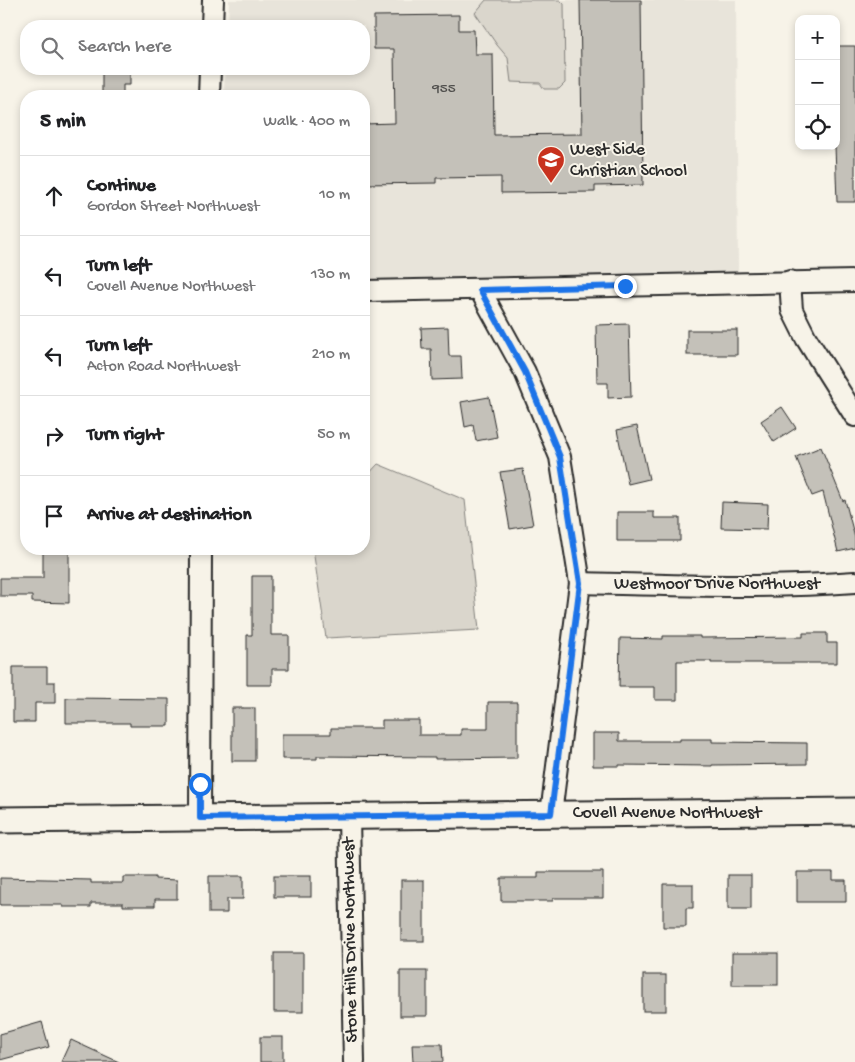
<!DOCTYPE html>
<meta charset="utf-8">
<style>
body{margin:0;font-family:"Gochi Hand",sans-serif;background:#f6f6f6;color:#202124}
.controls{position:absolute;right:15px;top:15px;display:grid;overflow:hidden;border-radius:10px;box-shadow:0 2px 8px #0003}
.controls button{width:45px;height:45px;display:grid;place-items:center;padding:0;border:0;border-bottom:1px solid #e0e0e0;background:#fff;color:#202124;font:25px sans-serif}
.stop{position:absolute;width:15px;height:15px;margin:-11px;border:4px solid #1a73e8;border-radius:50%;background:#fff}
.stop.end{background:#1a73e8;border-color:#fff;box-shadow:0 1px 5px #0008}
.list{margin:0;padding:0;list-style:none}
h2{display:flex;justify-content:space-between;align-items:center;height:65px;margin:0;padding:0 20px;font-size:21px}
h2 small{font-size:16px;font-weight:400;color:#757577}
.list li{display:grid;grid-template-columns:32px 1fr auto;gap:15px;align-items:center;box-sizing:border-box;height:80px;padding:0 20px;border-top:1px solid #e0e0e0}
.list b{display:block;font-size:19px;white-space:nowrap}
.list p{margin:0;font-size:16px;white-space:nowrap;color:#757577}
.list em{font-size:16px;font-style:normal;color:#757577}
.icon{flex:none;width:28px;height:28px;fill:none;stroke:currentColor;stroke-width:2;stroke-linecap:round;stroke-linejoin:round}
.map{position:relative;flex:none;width:855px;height:1062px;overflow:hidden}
.search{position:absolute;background:#fff;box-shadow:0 2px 8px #0003;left:20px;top:20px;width:350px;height:55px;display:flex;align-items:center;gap:12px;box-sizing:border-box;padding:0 18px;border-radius:20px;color:#757577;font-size:19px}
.panel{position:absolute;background:#fff;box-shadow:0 2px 8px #0003;left:20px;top:90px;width:350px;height:465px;border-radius:20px}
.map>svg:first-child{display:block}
</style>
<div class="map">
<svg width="855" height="1062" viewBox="0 0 855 1062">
<rect width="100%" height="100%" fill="#f7f3e8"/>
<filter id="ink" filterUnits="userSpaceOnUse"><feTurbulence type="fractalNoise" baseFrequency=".02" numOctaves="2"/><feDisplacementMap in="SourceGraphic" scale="10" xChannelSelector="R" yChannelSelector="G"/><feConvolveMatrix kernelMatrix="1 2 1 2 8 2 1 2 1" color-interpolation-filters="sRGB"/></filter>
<g filter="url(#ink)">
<polygon fill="#e8e4da" points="229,0 736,0 738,272 364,279 364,96 224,96 225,69 364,69 364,26 228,26"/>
<g fill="#dad6cc" stroke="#82807c">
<polygon points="486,0 560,0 564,4 565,83 559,89 544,89 540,83 511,82 508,58 497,45 475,13"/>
<polygon points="378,464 465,500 479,630 326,638 313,549 364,549 364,479"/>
</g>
<g fill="#c4c1b9" stroke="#2b2b2b">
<polygon points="580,0 641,0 643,185 595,186 595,192 501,193 501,177 436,178 436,183 364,184 364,124 395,123 394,49 374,49 374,16 459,15 459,30 474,30 475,54 493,54 494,135 582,134"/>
<polygon points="836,46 855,46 855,202 837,202 835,146"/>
<polygon points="102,69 130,69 130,85 123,85 123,96 102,96"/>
<polygon points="629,324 631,397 608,398 608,383 597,383 596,325"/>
<polygon points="448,327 449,356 461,356 462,379 432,380 431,349 422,349 421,328"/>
<rect x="687" y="330" width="50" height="25"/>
<polygon points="489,397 497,437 476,441 473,425 465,427 461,402"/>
<polygon points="782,407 796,428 774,442 761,421"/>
<polygon points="637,426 649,479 628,484 617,430"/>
<polygon points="821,447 843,501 845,500 855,538 855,548 838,552 823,492 812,496 796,457"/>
<polygon points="523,469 533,525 510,529 500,472"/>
<polygon points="722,502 768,504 767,529 721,528"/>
<polygon points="617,512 654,512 654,518 680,518 680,541 617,541"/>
<polygon points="43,549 69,549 69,603 32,602 32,596 0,596 0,578 43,578"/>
<polygon points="252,576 271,576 271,635 289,635 289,669 272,669 272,685 247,685 247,635 252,635"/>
<polygon points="803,633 827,633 827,643 837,643 837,663 711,663 711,661 677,661 677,700 655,700 655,687 619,687 620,638 663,639 663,636 700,636 700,638 803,637"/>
<polygon points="13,667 47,667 47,682 55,682 55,703 35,703 35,722 13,722"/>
<polygon points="66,698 169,699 169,726 130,726 130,723 66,723"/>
<polygon points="488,702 517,702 517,758 435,759 435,757 317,756 317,759 282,759 282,734 331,734 331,728 382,728 382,720 419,720 419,735 461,735 461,729 488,729"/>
<rect x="232" y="708" width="23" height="53"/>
<polygon points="593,733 619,733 619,741 680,741 680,739 712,739 712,742 807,743 807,764 712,765 712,766 619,765 619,766 593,766"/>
<polygon points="538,872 603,872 603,898 553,898 553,901 501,901 501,878 538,878"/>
<polygon points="797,872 833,872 833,880 846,880 846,902 797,902"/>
<rect x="728" y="875" width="23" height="34"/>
<polygon points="209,876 243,876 243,899 227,899 227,913 209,913"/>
<rect x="274" y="876" width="37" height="21"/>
<polygon points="123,877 155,877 155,879 177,880 177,899 155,899 155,906 123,906 123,903 91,903 91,907 63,907 63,905 0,905 0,878 91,880 91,883 123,883"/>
<rect x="401" y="880" width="23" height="61"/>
<polygon points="663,884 693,884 693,908 686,908 686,927 663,927"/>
<rect x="274" y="953" width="29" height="59"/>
<rect x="732" y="953" width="46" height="32"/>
<rect x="400" y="971" width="27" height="45"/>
<rect x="643" y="975" width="23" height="36"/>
<polygon points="42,1022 49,1047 0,1060 0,1034"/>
<rect x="260" y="1037" width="23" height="25"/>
<polygon points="71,1040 119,1062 61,1062"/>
<polygon points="412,1044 442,1044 443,1062 413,1062"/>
</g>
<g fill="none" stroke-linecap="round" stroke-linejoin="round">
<defs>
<g id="minor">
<polyline points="212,26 213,0"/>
<polyline points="209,96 210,69"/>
<polyline points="790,281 792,310 806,338 855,416"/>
<polyline points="480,290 525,372 560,457 580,583 551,814"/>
<polyline points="364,291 855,281"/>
<path d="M580 583C671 585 763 589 855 582"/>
<polyline points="349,817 354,1062"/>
<polyline points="200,818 201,549"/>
</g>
<polyline id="tertiary" points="0,820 855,811"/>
</defs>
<use href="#minor" stroke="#2b2b2b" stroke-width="24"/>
<use href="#tertiary" stroke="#2b2b2b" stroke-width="29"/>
<use href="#minor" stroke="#f7f3e8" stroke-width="20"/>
<use href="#tertiary" stroke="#f7f3e8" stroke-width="25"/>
</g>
</g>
<g fill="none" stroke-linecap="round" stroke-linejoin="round" filter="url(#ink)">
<polyline stroke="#1a73e8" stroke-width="6" points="200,784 200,818 551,814 580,583 560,457 525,372 480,290 625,286"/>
</g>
<defs>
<symbol id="school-pin" viewBox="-11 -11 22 30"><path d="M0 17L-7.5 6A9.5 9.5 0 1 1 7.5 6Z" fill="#c8321e" stroke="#f7f3e8"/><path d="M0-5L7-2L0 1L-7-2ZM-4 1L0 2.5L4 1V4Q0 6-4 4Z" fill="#fff"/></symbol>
</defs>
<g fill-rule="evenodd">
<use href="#school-pin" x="535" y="144" width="32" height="43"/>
</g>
<g text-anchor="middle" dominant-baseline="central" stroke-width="4" stroke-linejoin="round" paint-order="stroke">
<g font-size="15" fill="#51504e">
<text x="444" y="89">955</text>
</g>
<g font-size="18" fill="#2b2b2b" stroke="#f7f3e8" text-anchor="start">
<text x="570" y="150">West Side<tspan x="570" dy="21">Christian School</tspan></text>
</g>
<g font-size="18" fill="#2b2b2b" stroke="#f7f3e8">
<text x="717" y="584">Westmoor Drive Northwest</text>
<text x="667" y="813">Covell Avenue Northwest</text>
<text transform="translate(351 940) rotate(-91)">Stone Hills Drive Northwest</text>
</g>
</g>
</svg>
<div class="controls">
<button>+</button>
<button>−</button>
<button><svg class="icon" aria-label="locate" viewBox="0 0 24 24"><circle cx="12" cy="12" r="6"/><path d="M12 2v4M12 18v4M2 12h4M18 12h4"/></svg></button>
</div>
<div class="stop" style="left:200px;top:784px"></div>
<div class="stop end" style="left:625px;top:286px"></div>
<div class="search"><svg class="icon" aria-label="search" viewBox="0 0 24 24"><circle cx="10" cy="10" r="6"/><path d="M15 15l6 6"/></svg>Search here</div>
<section class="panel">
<h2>5 min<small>Walk · 400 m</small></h2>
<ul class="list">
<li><svg class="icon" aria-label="ahead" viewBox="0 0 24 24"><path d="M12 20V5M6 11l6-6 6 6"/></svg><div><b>Continue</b><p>Gordon Street Northwest</p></div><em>10 m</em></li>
<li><svg class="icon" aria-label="left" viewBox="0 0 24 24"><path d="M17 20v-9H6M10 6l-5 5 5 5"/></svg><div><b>Turn left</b><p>Covell Avenue Northwest</p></div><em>130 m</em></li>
<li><svg class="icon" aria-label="left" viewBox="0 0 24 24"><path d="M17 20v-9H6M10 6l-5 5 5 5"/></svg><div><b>Turn left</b><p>Acton Road Northwest</p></div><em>210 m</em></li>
<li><svg class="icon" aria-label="right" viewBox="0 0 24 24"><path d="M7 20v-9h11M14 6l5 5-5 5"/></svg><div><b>Turn right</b></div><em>50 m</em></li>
<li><svg class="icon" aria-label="arrive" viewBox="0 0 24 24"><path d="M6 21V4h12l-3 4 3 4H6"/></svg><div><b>Arrive at destination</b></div></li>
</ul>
</section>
</div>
